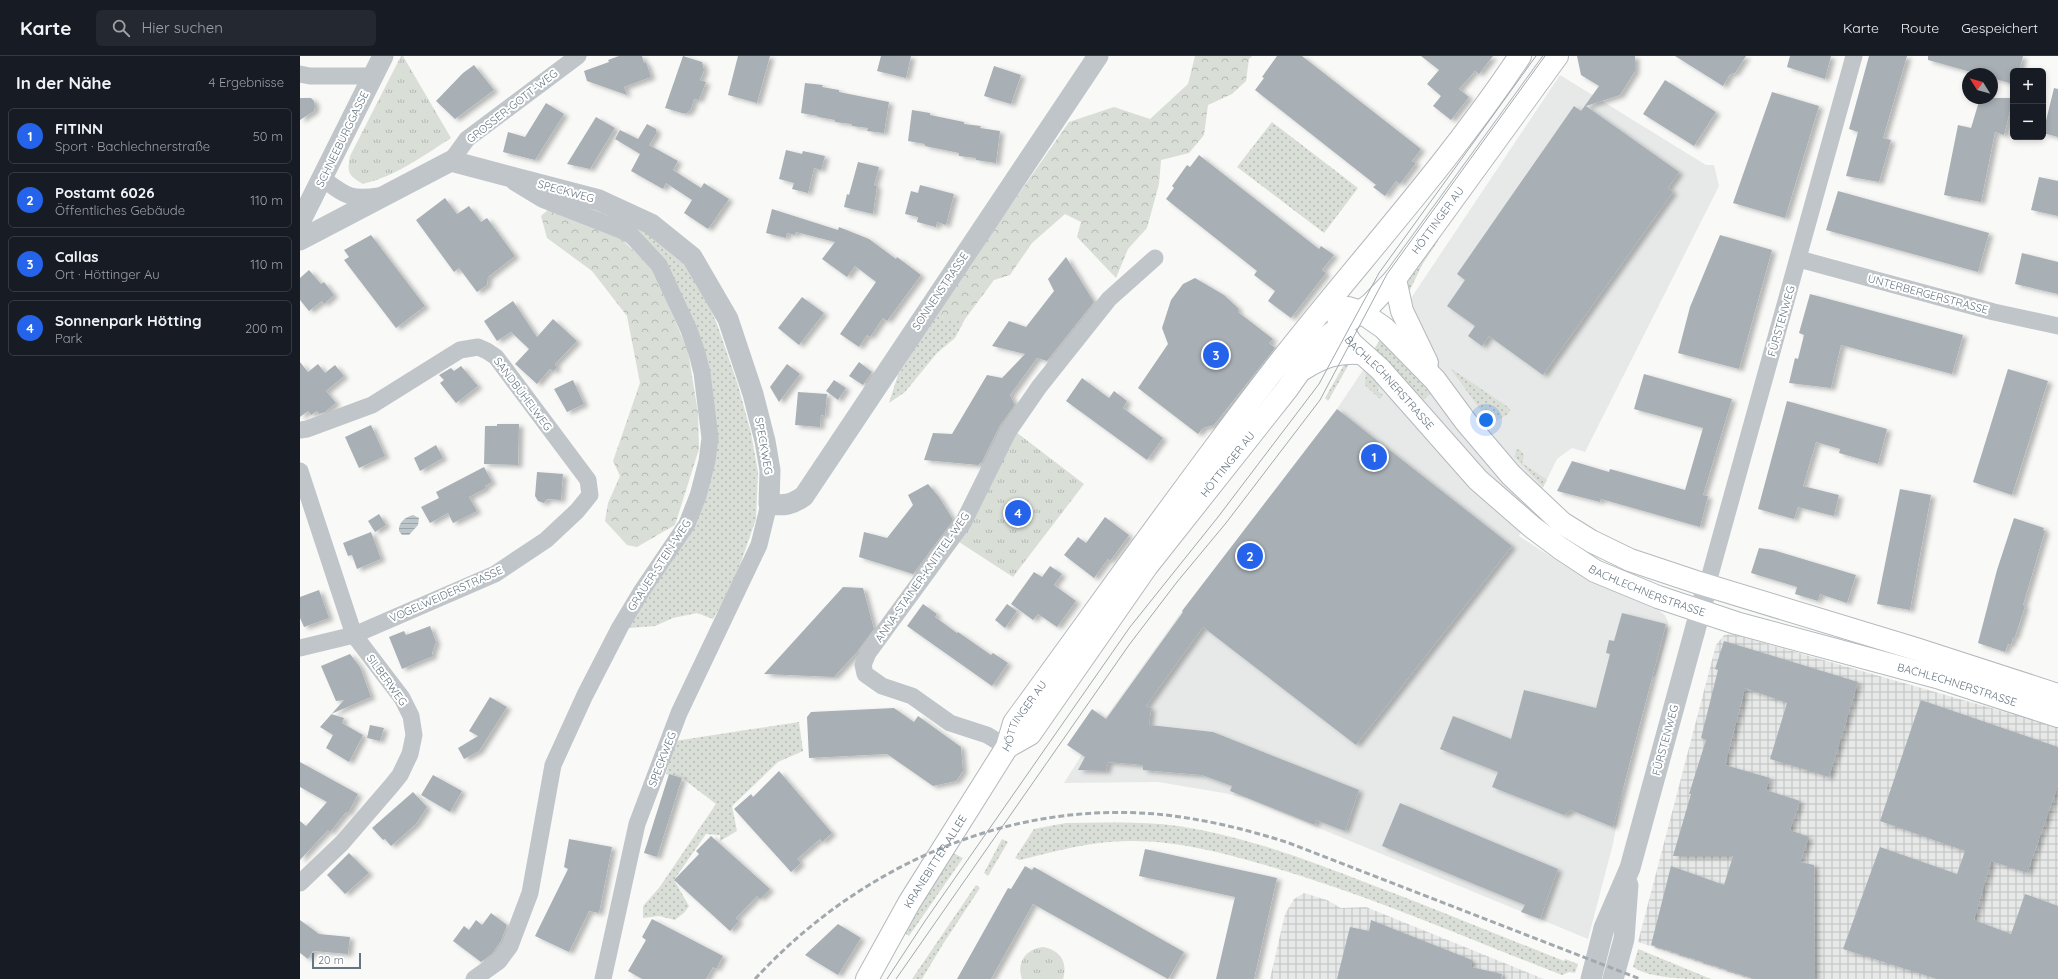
<!DOCTYPE html>
<html lang="de">
<meta charset="utf-8">
<style>
body{margin:0;font-family:Quicksand,sans-serif;background:#242831;color:#f1f3f6}
.controls{position:absolute;right:12px;top:12px;display:grid;overflow:hidden;border-radius:6px;box-shadow:0 2px 6px #0003}
.controls button{width:36px;height:36px;display:grid;place-items:center;padding:0;border:0;border-bottom:1px solid #363941;background:#171b24;color:#f1f3f6;font:20px sans-serif}
.compass{position:absolute;left:1662px;top:12px;width:36px;height:36px;border-radius:50%;background:#171b24;box-shadow:0 2px 6px #0003;rotate:307deg}
.scale{position:absolute;left:12px;bottom:10px;width:49px;box-sizing:border-box;padding-left:4px;border:2px solid #667581;border-top:0;font-size:11px;line-height:14px;white-space:nowrap;color:#667581;-webkit-text-stroke:3px #fff;paint-order:stroke}
.you{position:absolute;left:1186px;top:364px;width:14px;height:14px;margin:-10px;border:3px solid #fff;border-radius:50%;background:#1a73e8;box-shadow:0 0 0 6px #1a73e833}
.badge{display:grid;place-items:center;width:26px;height:26px;border-radius:50%;background:#2563eb;color:#fff;font-size:13px;font-weight:700}
.pin{position:absolute;translate:-50% -50%;border:2px solid #fff;box-shadow:0 1px 4px #0006}
.list{margin:0;padding:0;list-style:none}
h2{display:flex;justify-content:space-between;align-items:center;height:52px;margin:0;padding:0 16px;font-size:17px}
h2 small{font-size:13px;font-weight:400;color:#9ea1a6}
.list li{display:grid;grid-template-columns:26px 1fr auto;gap:12px;align-items:center;box-sizing:border-box;height:56px;margin:0 8px 8px;padding:0 8px;border:1px solid #363941;border-radius:6px}
.list b{display:block;font-size:15px;white-space:nowrap}
.list p{margin:0;font-size:13px;white-space:nowrap;color:#9ea1a6}
.list em{font-size:13px;font-style:normal;color:#9ea1a6}
.icon{flex:none;width:22px;height:22px;fill:none;stroke:currentColor;stroke-width:2;stroke-linecap:round;stroke-linejoin:round}
.map{position:relative;flex:none;width:1758px;height:923px;overflow:hidden}
header{display:flex;align-items:center;gap:24px;box-sizing:border-box;height:56px;padding:0 20px;background:#171b24;border-bottom:1px solid #363941}
header strong{font-size:19px}
nav{display:flex;gap:22px;margin-inline-start:auto;font-size:14px}
.search{width:280px;height:36px;background:#242831;display:flex;align-items:center;gap:10px;box-sizing:border-box;padding:0 14px;border-radius:6px;color:#9ea1a6;font-size:15px}
main{display:flex}
aside{flex:1;background:#171b24}
.map>svg:first-child{display:block}
</style>
<header>
<strong>Karte</strong>
<div class="search"><svg class="icon" aria-label="search" viewBox="0 0 24 24"><circle cx="10" cy="10" r="6"/><path d="M15 15l6 6"/></svg>Hier suchen</div>
<nav><a>Karte</a><a>Route</a><a>Gespeichert</a></nav>
</header>
<main>
<aside>
<h2>In der Nähe<small>4 Ergebnisse</small></h2>
<ul class="list">
<li><span class="badge">1</span><div><b>FITINN</b><p>Sport · Bachlechnerstraße</p></div><em>50 m</em></li>
<li><span class="badge">2</span><div><b>Postamt 6026</b><p>Öffentliches Gebäude</p></div><em>110 m</em></li>
<li><span class="badge">3</span><div><b>Callas</b><p>Ort · Höttinger Au</p></div><em>110 m</em></li>
<li><span class="badge">4</span><div><b>Sonnenpark Hötting</b><p>Park</p></div><em>200 m</em></li>
</ul>
</aside>
<div class="map">
<svg width="1758" height="923" viewBox="0 0 1758 923">
<defs>
<pattern id="industrial-grid" width="8" height="8" patternUnits="userSpaceOnUse"><rect width="8" height="8" fill="#e7e8e8"/><path d="M0 4h8M4 0v8" fill="none" stroke="#bfc1c1"/></pattern>
<pattern id="grass-dots" width="8" height="8" patternUnits="userSpaceOnUse"><rect width="8" height="8" fill="#d9ded7"/><path d="M2 2h.1M6 6h.1" fill="none" stroke="#b4b9b4" stroke-width="1.8" stroke-linecap="round"/></pattern>
<pattern id="forest-crowns" width="20" height="18" patternUnits="userSpaceOnUse"><rect width="20" height="18" fill="#d9ded7"/><path d="M2 6a3 3 0 1 1 6 0M12 15a3 3 0 1 1 6 0" fill="none" stroke="#b4b9b4"/></pattern>
<pattern id="park-tufts" width="24" height="20" patternUnits="userSpaceOnUse"><rect width="24" height="20" fill="#d9ded7"/><path d="M3 7l-1-3M5 7V3M7 7l1-3M15 17l-1-3M17 17v-4M19 17l1-3" fill="none" stroke="#b4b9b4"/></pattern>
<pattern id="water-rules" width="6" height="5" patternUnits="userSpaceOnUse"><rect width="6" height="5" fill="#bbc5ca"/><path d="M0 2.5h6" fill="none" stroke="#9ca5a9"/></pattern>
<filter id="shadow"><feDropShadow dx="4.5" dy="2.5" stdDeviation="2" flood-color="#0004"/></filter>
</defs>
<rect width="100%" height="100%" fill="#f9f9f7"/>
<polygon fill="#e7e8e8" points="1260,19 1406,109 1414,109 1419,130 1285,396 1272,392 1257,403 1219,480 1284,522 1358,554 1365,559 1368,566 1367,580 1356,619 1352,622 1325,723 1313,788 1288,883 946,742 924,737 858,726 764,727 805,662 882,555 1037,353"/>
<g fill="url(#industrial-grid)">
<polygon points="1432,578 1758,671 1758,923 1450,923 1338,886 1416,589 1424,579"/>
<polygon points="1004,837 1027,844 1041,852 1066,851 1244,923 970,923 985,858 994,843"/>
</g>
<g fill="url(#grass-dots)">
<polygon points="972,66 1058,132 1024,177 937,111"/>
<polygon points="267,144 302,154 345,174 378,199 399,227 417,268 438,329 451,377 458,416 456,463 433,529 413,563 397,557 373,562 355,570 329,572 360,515 415,372 361,203"/>
<polygon points="1139,175 1138,185 1122,209 1108,238 1106,222"/>
<polygon points="639,252 644,263 665,263 655,282 637,297 605,336 589,347 598,319"/>
<polygon points="1081,282 1104,306 1130,338 1122,345 1073,295"/>
<polygon points="1049,308 1028,345 1025,342 1044,309"/>
<polygon points="1150,312 1208,351 1210,354 1208,358 1191,368"/>
<polygon points="1066,316 1079,328 1078,335 1083,339 1080,343 1065,329"/>
<polygon points="1216,393 1220,394 1224,399 1222,407 1247,424 1243,431 1215,401"/>
<polygon points="499,666 503,695 478,706 432,750 437,775 420,785 420,779 406,778 374,824 389,850 385,856 375,864 359,860 343,862 343,850 359,832 416,748 382,722 366,718 375,685"/>
<path d="M766 767C803 767 842 765 878 770 943 780 1006 803 1067 827 1133 852 1198 879 1264 905L1265 903 1278 908 1275 917 1269 916 1262 919C1166 882 1071 840 972 811 927 798 881 785 833 785 796 784 755 795 720 804L715 802 734 773Z"/>
<polygon points="702,783 708,786 688,820 684,817"/>
<polygon points="651,796 663,802 609,880 603,876"/>
<polygon points="676,829 680,832 643,888 622,923 612,923"/>
<path d="M1338 893 1411 923C1387 923 1351 923 1333 911Z"/>
</g>
<g fill="url(#forest-crowns)">
<polygon points="895,0 952,0 949,3 946,25 932,38 908,49 904,79 889,97 861,104 859,128 847,172 828,193 816,222 777,181 781,166 765,158 732,187 710,219 694,224 665,263 644,263 639,252 769,66 814,51 850,63 888,28"/>
<polygon points="250,152 314,176 353,213 388,295 398,357 399,393 375,469 337,491 327,489 305,465 308,447 320,420 313,405 340,327 327,260 292,215 247,182 241,160"/>
</g>
<g fill="url(#park-tufts)">
<path d="M101 0H103L151 82C123 100 96 120 63 128 48 119 47 117 50 100Z"/>
<polygon points="716,376 784,428 713,521 659,486"/>
<path d="M743 891C760 894 768 906 763 923H722C716 906 726 893 743 891Z"/>
</g>
<path fill="url(#water-rules)" d="M113 459 119 462 118 469 109 479H102L99 475C98 467 105 461 113 459Z"/>
<g fill="#a8b0b6" filter="url(#shadow)">
<polygon points="319,0 342,0 344,7 346,6 351,21 324,31 327,39 287,25 284,15 309,6 308,4"/>
<polygon points="383,0 402,6 404,14 400,24 406,26 399,44 394,43 391,53 387,57 382,57 365,52"/>
<polygon points="438,0 470,0 457,47 428,39"/>
<polygon points="581,0 611,0 606,22 577,15"/>
<polygon points="977,0 1002,0 1121,93 1112,105 1116,107 1100,128 1096,125 1085,140 1073,131 1076,129 955,34 964,22 962,21"/>
<polygon points="1121,0 1193,0 1179,18 1175,15 1159,33 1169,41 1151,64 1133,50 1141,40 1127,28 1139,14"/>
<polygon points="1277,0 1335,0 1335,15 1320,39 1286,50 1379,116 1368,132 1373,136 1243,319 1189,280 1182,290 1168,280 1175,270 1147,250 1165,224 1157,218 1274,50 1281,55 1299,30 1281,19"/>
<polygon points="1375,0 1446,0 1435,17 1430,18 1423,30"/>
<polygon points="1490,0 1531,0 1525,23 1487,11"/>
<polygon points="1569,0 1607,0 1583,82 1591,84 1579,126 1546,120 1558,76 1549,73"/>
<polygon points="1628,0 1723,0 1719,15 1713,15 1713,28 1692,22 1692,18 1678,18 1628,4"/>
<polygon points="174,9 194,34 155,63 136,45 163,17"/>
<polygon points="694,10 721,19 711,48 684,40"/>
<polygon points="1365,24 1416,56 1394,90 1343,58"/>
<polygon points="505,27 523,29 522,31 539,34 539,36 589,46 584,77 567,75 568,72 552,70 552,68 535,66 535,64 518,61 518,60 501,57"/>
<polygon points="1754,32 1758,33 1758,81 1743,77"/>
<polygon points="1472,36 1519,50 1485,162 1433,147"/>
<polygon points="0,42 11,42 14,45 15,50 14,55 0,64"/>
<polygon points="1680,42 1713,42 1704,79 1695,76 1681,146 1644,139 1658,69 1671,72"/>
<polygon points="246,47 264,58 235,104 203,96 208,76 225,81"/>
<polygon points="612,54 630,57 630,59 664,66 664,68 681,70 680,72 700,75 696,107 676,104 676,102 659,100 659,97 625,90 625,88 608,85"/>
<polygon points="296,61 315,72 290,113 267,108"/>
<polygon points="347,68 356,73 356,78 349,89 378,105 373,114 401,132 404,127 429,143 408,173 384,157 392,144 366,127 363,133 331,115 340,98 315,83 320,74 338,83"/>
<polygon points="486,94 502,98 503,95 525,100 521,114 514,112 508,137 492,133 494,127 479,123"/>
<polygon points="899,99 1019,193 1021,190 1034,199 1022,214 1026,217 991,262 968,245 975,235 954,219 957,215 866,143 874,132 872,130 887,109 890,111"/>
<polygon points="558,106 579,111 574,129 577,130 573,158 544,151 547,138 549,139"/>
<polygon points="1739,121 1758,125 1758,160 1731,154"/>
<polygon points="620,129 654,138 646,169 637,166 636,171 617,166 618,161 605,158 611,135 618,137"/>
<polygon points="1538,135 1689,177 1678,216 1526,174"/>
<polygon points="145,142 157,158 169,150 181,166 187,162 215,200 188,221 187,229 177,236 159,212 154,216 116,164"/>
<polygon points="472,153 538,174 539,171 569,183 596,203 597,201 621,219 587,265 583,262 570,281 567,279 559,291 540,278 576,226 555,210 547,221 522,203 535,186 496,176 495,179 487,177 486,182 466,177"/>
<polygon points="71,179 125,250 96,272 44,204 49,201 44,194"/>
<polygon points="1420,179 1472,194 1439,313 1378,297 1390,251"/>
<polygon points="1722,197 1758,206 1758,238 1715,228"/>
<polygon points="766,201 794,246 747,305 737,302 710,339 715,349 699,371 682,406 678,409 624,404 633,377 652,378 687,319 702,322 725,298 692,290 709,265 726,271 754,235 748,223"/>
<polygon points="9,214 21,228 24,226 34,239 24,248 22,245 9,255 0,244 0,222"/>
<polygon points="895,222 924,239 938,252 938,256 973,283 969,287 975,292 914,369 903,372 898,378 838,332 868,288 862,272 871,244 883,228"/>
<polygon points="1510,238 1663,279 1652,318 1541,289 1531,332 1489,327 1495,302 1498,303 1504,279 1499,277"/>
<polygon points="502,241 524,257 499,289 478,272"/>
<polygon points="213,245 237,281 253,263 277,285 255,308 257,312 253,315 250,313 237,328 215,308 229,293 211,276 197,285 184,265"/>
<polygon points="0,306 8,316 18,308 25,317 35,309 44,320 26,335 36,347 25,356 19,358 17,355 11,359 8,355 0,361"/>
<polygon points="559,306 572,316 563,329 549,320"/>
<polygon points="487,308 500,318 479,346 470,331"/>
<polygon points="161,310 178,330 156,347 140,327 144,324 139,319 151,312 154,315"/>
<polygon points="1708,313 1748,325 1712,439 1673,426"/>
<polygon points="1344,318 1432,343 1403,439 1408,440 1400,471 1301,443 1300,446 1257,435 1272,405 1309,416 1310,413 1385,434 1403,372 1334,353"/>
<polygon points="782,322 809,342 814,335 827,345 823,352 863,382 847,404 766,345"/>
<polygon points="273,324 284,348 267,356 254,333"/>
<polygon points="534,324 546,332 538,344 526,335"/>
<polygon points="498,336 527,338 525,360 521,359 520,371 495,369"/>
<polygon points="1487,345 1587,373 1578,408 1539,397 1540,393 1516,386 1503,430 1539,439 1534,460 1498,451 1494,463 1458,453"/>
<polygon points="1037,353 1212,490 1056,689 903,571 846,650 851,652 849,669 913,676 1059,734 1045,775 1016,764 1015,769 930,735 932,730 902,719 843,714 843,709 808,706 806,715 778,714 785,701 767,689 792,653 806,663 883,556 882,555"/>
<polygon points="197,368 219,368 218,409 184,408 185,370 197,370"/>
<polygon points="71,369 85,400 59,412 45,381"/>
<polygon points="136,389 143,402 120,415 114,402"/>
<polygon points="184,411 192,426 185,430 186,432 169,441 177,455 153,467 148,457 130,467 121,451 139,442 136,436"/>
<polygon points="237,416 263,418 261,444 247,443 244,447 238,445 235,440"/>
<polygon points="628,428 639,441 652,462 652,466 613,518 559,501 564,476 587,482 613,449 608,439"/>
<polygon points="1600,433 1631,439 1610,554 1577,548"/>
<polygon points="79,458 86,469 75,476 68,465"/>
<polygon points="805,461 829,479 810,505 808,503 794,522 764,499 778,481 786,487"/>
<polygon points="1714,462 1744,472 1743,474 1745,475 1723,549 1725,550 1715,581 1713,581 1711,589 1708,588 1705,596 1678,587 1697,514"/>
<polygon points="71,476 81,503 57,513 52,499 48,500 43,487"/>
<polygon points="1459,492 1473,494 1556,519 1547,547 1520,538 1518,545 1495,538 1497,531 1451,517"/>
<polygon points="750,510 762,518 754,529 776,545 757,571 738,558 733,564 711,548 734,516 742,521"/>
<polygon points="543,531 563,532 574,573 557,596 534,621 464,618"/>
<polygon points="19,534 29,562 4,571 0,562 0,541"/>
<polygon points="623,548 637,558 635,561 657,577 658,576 691,599 693,597 708,607 692,630 607,570"/>
<polygon points="707,548 717,555 705,572 695,564"/>
<polygon points="1322,557 1366,568 1313,771 1271,754 1264,759 1192,731 1198,716 1140,693 1153,660 1211,683 1224,634 1296,652 1310,598 1306,597 1309,584 1314,585"/>
<polygon points="130,570 136,586 132,597 133,600 102,613 89,581 104,575 106,579"/>
<polygon points="1424,585 1558,626 1529,721 1470,703 1487,647 1445,632 1425,709 1470,722 1466,734 1500,745 1490,774 1509,781 1500,806 1514,809 1515,923 1454,923 1351,889 1371,810 1424,829 1433,800 1373,800 1391,738 1389,738 1406,684 1401,682 1418,614 1415,613"/>
<polygon points="50,598 60,611 71,641 31,658 44,662 42,667 63,679 49,706 26,692 33,679 20,671 44,644 36,645 21,610"/>
<polygon points="190,641 207,651 179,695 164,703 158,692 178,680 169,675"/>
<polygon points="1621,644 1758,691 1758,729 1727,817 1691,805 1674,864 1711,878 1725,838 1758,850 1758,923 1637,923 1543,893 1580,791 1657,818 1665,795 1580,765"/>
<polygon points="594,652 614,666 618,660 661,691 663,715 656,725 633,730 587,698 509,702 507,661 511,656"/>
<polygon points="70,669 84,672 80,685 67,682"/>
<polygon points="0,706 58,738 48,757 46,756 30,776 28,774 0,804 0,765 6,770 27,746 0,731"/>
<polygon points="479,715 532,777 522,786 520,783 497,803 501,807 491,816 434,753 451,738 453,741"/>
<polygon points="369,718 382,722 357,801 344,797"/>
<polygon points="133,719 162,735 150,756 121,739"/>
<polygon points="113,736 127,751 116,768 91,790 85,783 83,784 72,772"/>
<polygon points="1100,747 1258,813 1240,863 1221,856 1225,849 1082,790"/>
<polygon points="411,780 470,833 460,843 457,840 436,862 439,865 430,875 374,824 399,798 396,795"/>
<polygon points="269,783 312,791 299,857 289,855 269,896 235,880 268,813 264,811"/>
<polygon points="845,793 977,822 954,923 916,923 935,841 839,820"/>
<polygon points="49,797 69,817 45,838 27,819"/>
<polygon points="725,810 732,814 734,811 884,896 868,923 733,848 691,923 657,923 708,832 711,833"/>
<polygon points="191,857 207,869 201,885 192,898 181,906 153,885 164,870 169,874 176,864 182,869"/>
<polygon points="352,863 423,900 416,913 413,911 406,923 342,923 328,915 346,884 342,881"/>
<polygon points="0,864 19,878 50,881 48,898 13,895 8,903 0,897"/>
<polygon points="1071,864 1172,904 1171,911 1202,918 1201,923 1037,923 1050,871 1069,875"/>
<polygon points="538,868 561,882 538,919 505,899"/>
</g>
<g fill="none" stroke-linecap="round" stroke-linejoin="round">
<defs>
<g id="primary">
<polyline points="1095,223 1102,255 1127,307"/>
<polyline points="1048,252 1061,256 1084,272 1135,324 1166,366 1211,419 1262,467 1291,485 1330,504 1396,526 1616,593 1758,639"/>
<path id="s1" d="M1037 257 1040 271 1052 288 1080 313 1178 424 1232 471 1260 492 1295 515 1358 541 1436 567 1640 622 1758 660"/>
<path d="M1003 313C1022 301 1038 295 1060 297"/>
<path id="s2" d="M707 691 730 678 847 510 987 333 1020 286 1071 248 1095 223 1257 0"/>
<path id="s3" d="M567 923 609 847 707 691 714 667C801 548 886 427 976 311 1057 207 1147 110 1220 0"/>
</g>
</defs>
<use href="#primary" stroke="#b4b9bd" stroke-width="24"/>
<g stroke="#c0c5c9" stroke-width="17">
<polyline points="0,18 10,20 74,20"/>
<polyline points="151,105 167,83 278,0"/>
<path d="M23 123C46 140 50 144 79 140"/>
<polyline points="1499,203 1694,256 1758,270"/>
<polyline points="0,374 7,373 72,349 160,294 178,291 187,295 196,301 288,424 290,439 277,455 246,484 195,518 54,579 0,592"/>
<polyline points="0,415 54,579 102,642 111,660 114,679 110,698 100,719 92,729 42,787 0,827"/>
<polyline points="1407,530 1554,0"/>
<polyline points="707,691 687,679 650,667 612,640 582,630 565,618 563,609 568,597 663,467 708,376 739,331 809,243 855,202"/>
<polyline points="174,923 199,905 210,890 230,837 253,709 285,639 320,571 341,536 387,468 398,440 407,405 410,382 402,317 397,297 389,274 359,209 332,180 321,174 242,143 214,126"/>
<polyline points="303,923 337,768 379,657 459,489 469,448"/>
</g>
<g stroke="#c0c5c9" stroke-width="21">
<polyline points="0,166 83,0"/>
<path d="M0 184 151 105 299 144 351 168 392 201 428 263 453 338 465 385 470 414 469 448C484 450 492 449 504 440L798 0"/>
<polyline points="1291,923 1304,872 1330,812 1407,530"/>
<polyline points="1313,923 1324,883 1328,829"/>
</g>
<use href="#primary" stroke="#fff" stroke-width="22"/>
<g stroke="#a2a9ae" stroke-width="1">
<polyline points="587,923 625,865 830,571 918,461 1019,328 1079,217 1236,0"/>
<polyline points="596,923 829,589 877,526 926,467 1020,344 1087,218 1245,0"/>
</g>
<path stroke="#a2a9ae" stroke-width="3" stroke-dasharray="6 3" stroke-linecap="butt" d="M455 923C559 810 710 742 866 759 908 764 949 774 989 787L1340 923"/>
</g>
<g text-anchor="middle" dominant-baseline="central" stroke-width="4" stroke-linejoin="round" paint-order="stroke">
<g font-size="11" fill="#667581" stroke="#fff">
<text transform="translate(212 50) rotate(-38)">GROSSER-GOTT-WEG</text>
<text transform="translate(42 83) rotate(-64)">SCHNEEBURGGASSE</text>
<text transform="translate(266 135) rotate(15)">SPECKWEG</text>
<text stroke="none"><textPath href="#s2" startOffset="685">HÖTTINGER AU</textPath></text>
<text transform="translate(640 235) rotate(-56)">SONNENSTRASSE</text>
<text transform="translate(1628 238) rotate(15)">UNTERBERGERSTRASSE</text>
<text transform="translate(1481 265) rotate(-74)">FÜRSTENWEG</text>
<text stroke="none"><textPath href="#s1" startOffset="89">BACHLECHNERSTRASSE</textPath></text>
<text transform="translate(223 338) rotate(53)">SANDBÜHELWEG</text>
<text transform="translate(464 390) rotate(80)">SPECKWEG</text>
<text stroke="none"><textPath href="#s2" startOffset="361">HÖTTINGER AU</textPath></text>
<text transform="translate(359 509) rotate(-57)">GRAUER-STEIN-WEG</text>
<text transform="translate(622 521) rotate(-55)">ANNA-STAINER-KNITTEL-WEG</text>
<text stroke="none"><textPath href="#s1" startOffset="425">BACHLECHNERSTRASSE</textPath></text>
<text transform="translate(146 538) rotate(-24)">VOGELWEIDERSTRASSE</text>
<text transform="translate(87 624) rotate(54)">SILBERWEG</text>
<text stroke="none"><textPath href="#s1" startOffset="749">BACHLECHNERSTRASSE</textPath></text>
<text stroke="none"><textPath href="#s3" startOffset="307">HÖTTINGER AU</textPath></text>
<text transform="translate(1365 684) rotate(-75)">FÜRSTENWEG</text>
<text transform="translate(362 703) rotate(-69)">SPECKWEG</text>
<text stroke="none"><textPath href="#s3" startOffset="136">KRANEBITTER ALLEE</textPath></text>
</g>
</g>
</svg>
<div class="controls">
<button>+</button>
<button>−</button>
</div>
<svg class="compass" viewBox="-18 -18 36 36"><path d="M0-13l5 13h-10z" fill="#e53935"/><path d="M0 13l5-13h-10z" fill="#9ea1a6"/></svg>
<div class="scale">20 m</div>
<div class="you"></div>
<div class="pin badge" style="left:1074px;top:401px">1</div>
<div class="pin badge" style="left:950px;top:500px">2</div>
<div class="pin badge" style="left:916px;top:299px">3</div>
<div class="pin badge" style="left:718px;top:457px">4</div>
</div>
</main>
